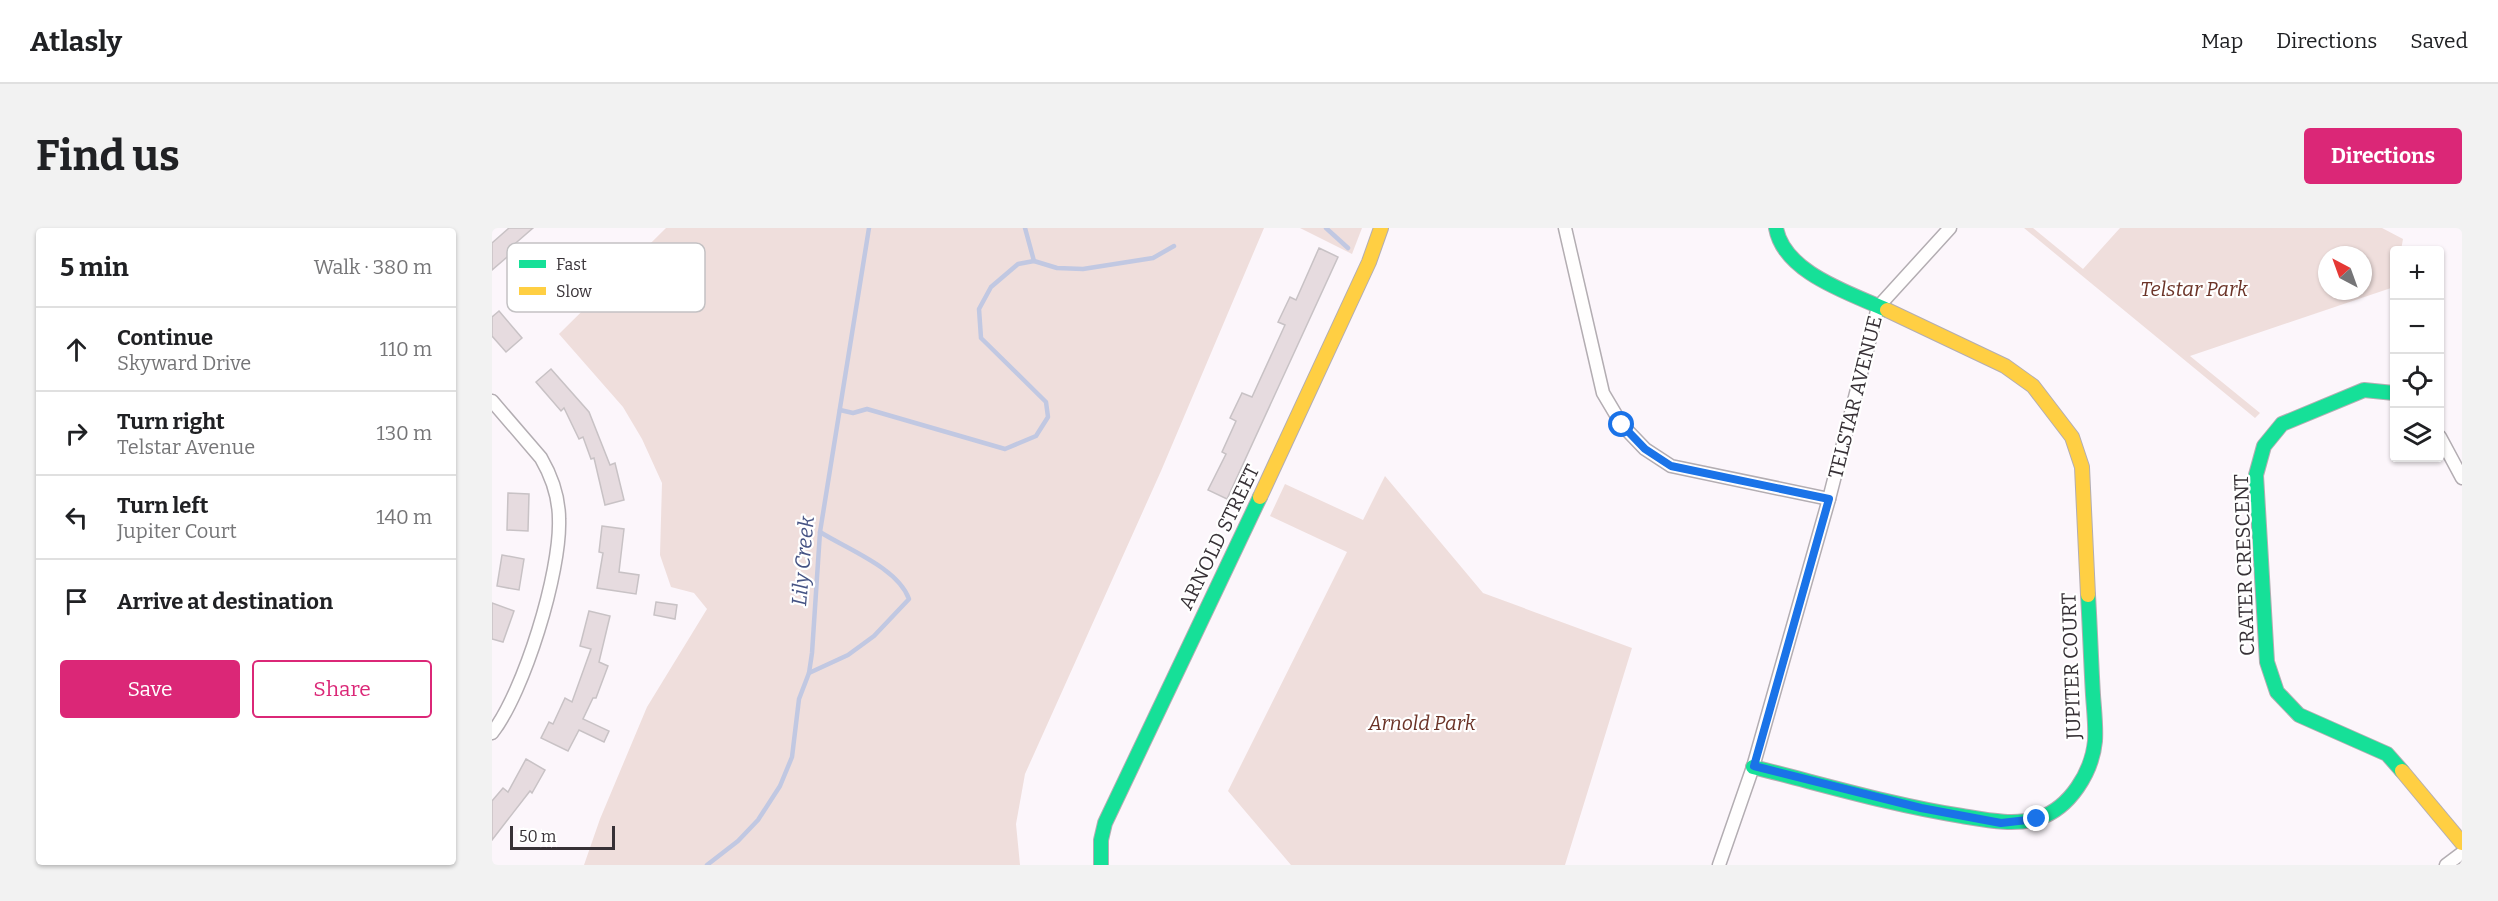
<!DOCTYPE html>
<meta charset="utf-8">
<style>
body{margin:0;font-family:Bitter,serif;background:#f2f2f2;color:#202124}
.controls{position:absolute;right:18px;top:18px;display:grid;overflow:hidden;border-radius:6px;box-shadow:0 2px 4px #0004}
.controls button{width:54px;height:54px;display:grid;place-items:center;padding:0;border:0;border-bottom:2px solid #e0e0e0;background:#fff;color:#202124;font:30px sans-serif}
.compass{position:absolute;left:1826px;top:18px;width:54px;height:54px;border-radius:50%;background:#fff;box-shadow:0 2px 4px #0004;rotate:319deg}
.scale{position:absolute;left:18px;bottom:15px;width:105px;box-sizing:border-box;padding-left:6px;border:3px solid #373136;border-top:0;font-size:16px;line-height:21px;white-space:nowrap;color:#373136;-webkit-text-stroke:4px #fff;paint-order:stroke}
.stop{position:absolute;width:18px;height:18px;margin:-14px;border:4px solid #1a73e8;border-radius:50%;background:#fff}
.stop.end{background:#1a73e8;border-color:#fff;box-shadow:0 2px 6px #0008}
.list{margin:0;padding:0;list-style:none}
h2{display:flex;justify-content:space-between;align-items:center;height:78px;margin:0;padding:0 24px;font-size:26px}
h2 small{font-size:20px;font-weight:400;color:#757577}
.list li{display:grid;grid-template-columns:39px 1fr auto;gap:18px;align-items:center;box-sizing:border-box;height:84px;padding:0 24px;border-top:2px solid #e0e0e0}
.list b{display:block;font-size:22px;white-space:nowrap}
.list p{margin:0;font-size:20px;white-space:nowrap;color:#757577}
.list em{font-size:20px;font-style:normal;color:#757577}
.actions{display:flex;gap:12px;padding:18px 24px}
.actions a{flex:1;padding:14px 0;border:2px solid #db2777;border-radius:6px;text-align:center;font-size:21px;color:#db2777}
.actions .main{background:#db2777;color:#fff}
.icon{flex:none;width:33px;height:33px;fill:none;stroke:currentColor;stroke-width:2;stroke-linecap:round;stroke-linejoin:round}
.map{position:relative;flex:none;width:1970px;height:637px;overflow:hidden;border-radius:6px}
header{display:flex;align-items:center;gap:36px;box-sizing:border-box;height:84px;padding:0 30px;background:#fff;border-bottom:2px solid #e0e0e0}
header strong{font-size:28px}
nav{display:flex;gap:33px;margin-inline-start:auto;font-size:21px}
.intro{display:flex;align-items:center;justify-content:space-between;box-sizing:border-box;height:144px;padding:0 36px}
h1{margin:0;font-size:42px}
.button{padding:15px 27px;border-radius:6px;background:#db2777;color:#fff;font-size:21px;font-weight:700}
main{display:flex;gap:36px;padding:0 36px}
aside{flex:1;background:#fff;border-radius:6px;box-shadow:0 2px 4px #0004}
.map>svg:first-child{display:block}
</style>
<header>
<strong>Atlasly</strong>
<nav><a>Map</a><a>Directions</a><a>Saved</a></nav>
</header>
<div class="intro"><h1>Find us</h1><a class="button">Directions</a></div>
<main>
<aside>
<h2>5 min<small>Walk · 380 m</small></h2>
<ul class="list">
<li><svg class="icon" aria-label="ahead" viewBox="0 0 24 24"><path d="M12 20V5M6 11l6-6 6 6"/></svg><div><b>Continue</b><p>Skyward Drive</p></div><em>110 m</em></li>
<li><svg class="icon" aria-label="right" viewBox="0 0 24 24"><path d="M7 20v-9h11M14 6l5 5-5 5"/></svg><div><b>Turn right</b><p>Telstar Avenue</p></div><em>130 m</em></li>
<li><svg class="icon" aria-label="left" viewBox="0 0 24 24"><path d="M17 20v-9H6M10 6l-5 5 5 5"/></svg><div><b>Turn left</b><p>Jupiter Court</p></div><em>140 m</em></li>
<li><svg class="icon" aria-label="arrive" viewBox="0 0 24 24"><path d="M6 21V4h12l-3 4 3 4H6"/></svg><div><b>Arrive at destination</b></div></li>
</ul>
<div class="actions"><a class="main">Save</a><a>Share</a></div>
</aside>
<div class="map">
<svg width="1970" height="637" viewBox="0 0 1970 637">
<rect width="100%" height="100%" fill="#fcf6fb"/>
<g fill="#efdedc" fill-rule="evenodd">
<polygon points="174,0 772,0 669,243 533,546 524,596 528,637 92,637 108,591 155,479 215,381 202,365 179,359 168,327 170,255 150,211 131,179 67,106"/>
<polygon points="808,0 870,0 860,26"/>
<path d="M1532 0H1541L1591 41 1628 0H1890L1911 11 1909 22H1902V47L1899 60 1698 128 1768 185 1763 190ZM1835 27H1871V63H1835Z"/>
<polygon points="893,248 991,365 1140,420 1073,637 799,637 736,563 855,324 778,288 793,256 871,292"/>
</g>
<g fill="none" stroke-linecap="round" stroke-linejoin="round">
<g stroke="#c1c8e2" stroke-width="4.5">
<polyline points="533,0 542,33"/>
<polyline points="834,0 856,20"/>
<polyline points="348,182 361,185 375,181 513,221 544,208 556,189 554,174 489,110 487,81 499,59 526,36 542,33 565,40 591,41 661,30 682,18"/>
<path d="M317 445 356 427 382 408 417 371C406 340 355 321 328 304"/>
<polyline points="215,637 246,613 266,592 288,558 300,529 307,471 317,445 320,425 328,304 377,0"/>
</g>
</g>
<g fill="#e6dbdf" stroke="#c8c2c5" stroke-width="1.5">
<polygon points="17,0 41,0 18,20 21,24 0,42 0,15"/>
<polygon points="827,20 846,29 735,271 716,262 734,226 730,224 744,193 738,190 750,165 760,169 793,97 786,94 798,69 804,72"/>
<polygon points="7,83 30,110 14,124 0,108 0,89"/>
<polygon points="59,141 97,184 118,237 123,235 132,272 113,277 102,230 99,231 91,209 87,211 72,180 69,183 44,154"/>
<polygon points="16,265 37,266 36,303 15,302"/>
<polygon points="110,298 132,301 127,344 147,347 144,366 105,360 111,325 107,324"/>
<polygon points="10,327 32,331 27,362 5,358"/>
<polygon points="164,374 185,377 183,391 162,387"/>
<polygon points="0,375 22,383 11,414 0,411"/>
<polygon points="97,383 118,388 107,434 116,438 104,470 101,470 91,491 117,503 112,514 87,502 76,523 49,510 57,494 61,496 73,470 80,474 99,421 88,418"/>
<polygon points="34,531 53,542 40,565 38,563 0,612 0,573 11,560 16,564"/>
</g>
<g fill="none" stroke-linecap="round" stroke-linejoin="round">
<defs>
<g id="street">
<polyline points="1073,0 1111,165 1130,197 1153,221 1179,238 1337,271"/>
<path d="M0 173 49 230C60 249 67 269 67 291 69 344 32 464 0 505"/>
<polyline points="1948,209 1970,250"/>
<polyline points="1227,637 1261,539 1337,271 1386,79 1458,0"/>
<polyline points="1954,637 1970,625"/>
</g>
<g id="fast">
<path d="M1284 0C1292 45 1358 65 1395 82"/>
<polyline points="1902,165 1872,162 1790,196 1772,218 1764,247 1775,434 1785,464 1807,487 1895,526 1910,543"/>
<path d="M1261 539C1330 556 1399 577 1470 588 1494 592 1523 598 1547 590 1578 580 1600 544 1603 513 1604 498 1602 482 1601 467 1599 434 1598 400 1596 367"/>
<polyline points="609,637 609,612 613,595 768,269"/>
</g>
<g id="slow">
<polyline points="1395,82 1513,138 1541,158 1580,209 1590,239 1596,367"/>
<polyline points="768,269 877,34 889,0"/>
<polyline points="1910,543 1970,615"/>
</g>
</defs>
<use href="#street" stroke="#b3adb2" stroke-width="15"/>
<use href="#fast" stroke="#b3adb2" stroke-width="16"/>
<use href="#slow" stroke="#b3adb2" stroke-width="16"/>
<use href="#street" stroke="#fffefe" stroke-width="12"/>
<use href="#fast" stroke="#16e098" stroke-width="14"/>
<use href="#slow" stroke="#ffcf43" stroke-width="14"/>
</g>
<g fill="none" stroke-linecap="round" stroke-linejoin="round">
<polyline stroke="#1a73e8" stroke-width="8" points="1130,197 1153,221 1179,238 1337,271 1262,538 1429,580 1509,595 1545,591"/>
</g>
<g text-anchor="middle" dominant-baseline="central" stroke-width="4.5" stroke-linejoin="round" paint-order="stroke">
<g font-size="20" font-style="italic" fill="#6b3327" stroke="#fff">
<text x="1702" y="61">Telstar Park</text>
<text x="930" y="495">Arnold Park</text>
</g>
<g font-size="20" fill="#373136" stroke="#fff">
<text transform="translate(1363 169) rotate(-76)">TELSTAR AVENUE</text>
<text transform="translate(727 309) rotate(-64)">ARNOLD STREET</text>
<text transform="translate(1752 337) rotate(-92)">CRATER CRESCENT</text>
<text transform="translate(1579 438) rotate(-92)">JUPITER COURT</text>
</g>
<g font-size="21" font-style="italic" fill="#455384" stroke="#fff">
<text transform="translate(311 333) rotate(-85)">Lily Creek</text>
</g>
</g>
<rect x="15" y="15" width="198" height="69" rx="9" fill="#fff" stroke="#c3c1c3" stroke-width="1.5"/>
<rect x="27" y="32" width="27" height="8" fill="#16e098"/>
<rect x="27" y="59" width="27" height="8" fill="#ffcf43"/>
<g font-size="16" fill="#373136">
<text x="64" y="42">Fast</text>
<text x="64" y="69">Slow</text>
</g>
</svg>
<div class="controls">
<button>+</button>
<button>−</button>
<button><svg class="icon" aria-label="locate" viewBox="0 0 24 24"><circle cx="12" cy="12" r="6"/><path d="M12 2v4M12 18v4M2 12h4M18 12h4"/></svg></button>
<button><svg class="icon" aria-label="layers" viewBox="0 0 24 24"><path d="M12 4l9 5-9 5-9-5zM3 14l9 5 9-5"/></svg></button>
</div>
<svg class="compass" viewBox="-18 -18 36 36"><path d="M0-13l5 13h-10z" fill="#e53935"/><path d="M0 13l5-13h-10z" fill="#757577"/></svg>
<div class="scale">50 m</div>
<div class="stop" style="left:1130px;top:197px"></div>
<div class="stop end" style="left:1545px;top:591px"></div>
</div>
</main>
